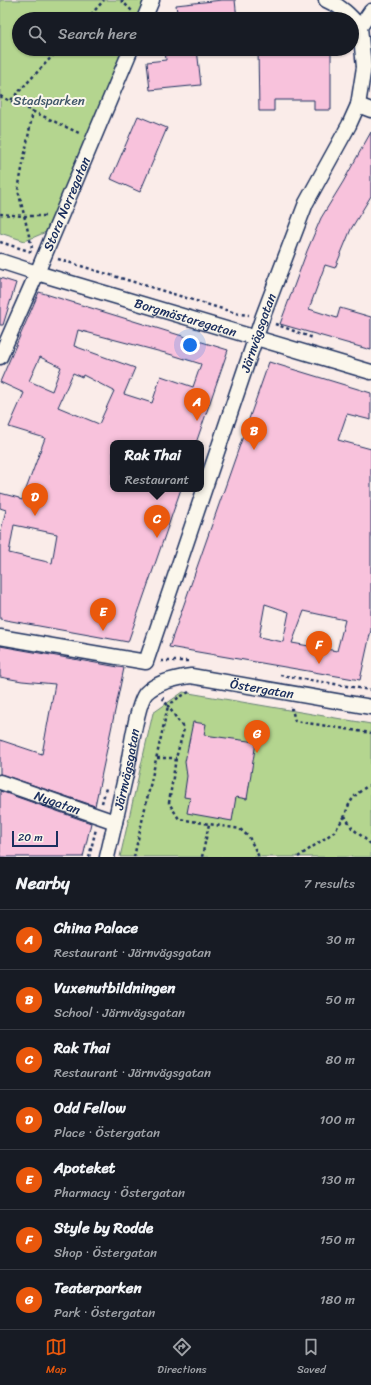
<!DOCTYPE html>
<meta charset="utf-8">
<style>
body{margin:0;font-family:Sriracha,sans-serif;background:#20242c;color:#f1f3f6}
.scale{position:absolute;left:12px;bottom:10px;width:46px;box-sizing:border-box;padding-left:4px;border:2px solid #1b2f5e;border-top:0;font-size:11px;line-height:14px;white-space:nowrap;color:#1b2f5e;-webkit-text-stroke:3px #fbf7ec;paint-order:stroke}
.you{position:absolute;left:190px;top:345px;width:14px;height:14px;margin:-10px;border:3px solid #fff;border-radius:50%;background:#1a73e8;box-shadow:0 0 0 6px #1a73e833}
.badge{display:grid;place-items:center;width:26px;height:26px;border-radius:50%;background:#ea580c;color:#fff;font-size:13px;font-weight:700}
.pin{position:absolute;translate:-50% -33px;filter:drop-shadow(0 1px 2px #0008)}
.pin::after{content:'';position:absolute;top:21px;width:14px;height:12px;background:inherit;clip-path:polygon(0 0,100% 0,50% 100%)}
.popup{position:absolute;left:110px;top:440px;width:94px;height:52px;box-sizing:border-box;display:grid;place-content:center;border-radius:8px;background:#171b24;filter:drop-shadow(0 1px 3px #0005);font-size:13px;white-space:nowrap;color:#9ea1a6}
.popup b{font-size:15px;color:#f1f3f6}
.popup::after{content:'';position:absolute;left:50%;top:100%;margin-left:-8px;border:8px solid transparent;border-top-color:#171b24}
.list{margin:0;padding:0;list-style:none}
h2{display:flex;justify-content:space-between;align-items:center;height:52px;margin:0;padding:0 16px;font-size:17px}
h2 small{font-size:13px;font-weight:400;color:#9ea1a6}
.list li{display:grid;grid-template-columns:26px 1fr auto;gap:12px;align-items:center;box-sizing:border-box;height:60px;padding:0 16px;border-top:1px solid #363941}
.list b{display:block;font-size:15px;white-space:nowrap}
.list p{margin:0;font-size:13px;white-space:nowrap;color:#9ea1a6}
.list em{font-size:13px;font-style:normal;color:#9ea1a6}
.icon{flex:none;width:22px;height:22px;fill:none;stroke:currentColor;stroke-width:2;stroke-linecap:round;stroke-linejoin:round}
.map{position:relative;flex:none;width:371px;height:857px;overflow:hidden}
.search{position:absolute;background:#171b24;box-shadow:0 1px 3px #0004;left:12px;right:12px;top:12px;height:44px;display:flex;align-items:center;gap:10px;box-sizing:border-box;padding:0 14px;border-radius:22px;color:#9ea1a6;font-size:15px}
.sheet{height:472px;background:#171b24}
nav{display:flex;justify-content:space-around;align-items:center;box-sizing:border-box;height:56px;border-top:1px solid #363941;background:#171b24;font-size:11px;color:#9ea1a6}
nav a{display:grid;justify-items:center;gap:2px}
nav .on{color:#ea580c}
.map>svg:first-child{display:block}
</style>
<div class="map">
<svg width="371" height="857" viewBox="0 0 371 857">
<rect width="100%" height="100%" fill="#faece9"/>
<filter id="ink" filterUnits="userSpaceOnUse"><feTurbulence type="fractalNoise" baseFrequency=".025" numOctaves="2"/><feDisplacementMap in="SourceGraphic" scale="8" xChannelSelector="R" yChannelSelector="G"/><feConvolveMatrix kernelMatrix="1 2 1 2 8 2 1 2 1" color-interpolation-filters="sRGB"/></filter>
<g filter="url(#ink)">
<g fill="#b4d58f" stroke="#688276">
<polygon points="0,0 147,0 139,19 19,19 19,49 125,49 46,232 25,241 0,233"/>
<polygon points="183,692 371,724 371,857 120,857 153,713"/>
</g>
<g fill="#f8c2dc" stroke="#1b2f5e" fill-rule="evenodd">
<polygon points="222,0 235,0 237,19 178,19 176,5"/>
<polygon points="177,49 197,49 201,85 150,90 147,62 166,60 165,50"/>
<polygon points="258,49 331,49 331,110 314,110 314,100 274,100 274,111 259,111"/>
<polygon points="138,116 167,128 140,192 111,179"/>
<polygon points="371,132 371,196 351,229 335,268 325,265 309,309 337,318 340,308 371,317 371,350 280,324 307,251 321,218 343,182"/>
<polygon points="0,278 16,283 3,325 0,325"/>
<path d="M39 292 228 350 196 443H113V489H181L128 642 0 619V534L6 510 0 508V493L19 498V499L22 500 45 438 9 427 24 393 0 382ZM78 330 169 354 201 364 193 387 161 376 152 403 124 394 135 368 74 346ZM40 357 61 367 52 391 29 381ZM73 373 82 377 83 375 114 391 99 424 58 407ZM14 525 57 534 52 563 9 553Z"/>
<path d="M269 362 371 393V420L347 414 338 440 371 449V630L360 680 169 647ZM265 604 289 612 283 642 259 637ZM304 611 345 620 337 651 292 643Z"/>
<polygon points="0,646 124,668 95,806 0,774 0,740 42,754 55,684 22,681 0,677"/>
<polygon points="193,722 206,724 204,735 256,742 247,799 236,797 232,821 187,813 190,798 184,797 187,776 185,762"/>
<polygon points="0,791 91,823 83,857 0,857"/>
</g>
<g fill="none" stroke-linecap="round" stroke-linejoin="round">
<defs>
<g id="street">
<path d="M326 0C341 6 350 15 360 27"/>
<polyline points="144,19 152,0"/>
<polyline points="358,105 371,110"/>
<path id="s1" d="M0 261 37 273 371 372"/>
<path id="s2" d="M0 357 37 273 131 49"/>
<path id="s3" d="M0 637 146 662 263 316 306 203 349 125 358 105 364 67 360 27 371 11"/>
<path id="s4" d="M0 782 115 822"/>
<path id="s5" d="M107 857C114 828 120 799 127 770 130 754 137 703 146 693 157 682 176 678 191 676L371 707"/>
</g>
</defs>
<use href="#street" stroke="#1b2f5e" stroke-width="17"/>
<g stroke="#1b2f5e" stroke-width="2.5" stroke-dasharray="3 3" stroke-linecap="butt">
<polyline points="121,0 133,12"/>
<polyline points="87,19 104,0"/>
<polyline points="0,96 81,134"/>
<polyline points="11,100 59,49"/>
<polyline points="0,214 25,216 45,216"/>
<polyline points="0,242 32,252"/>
<polyline points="32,248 18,190 33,111"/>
<polyline points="58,259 239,314 249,315"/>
<polyline points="275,324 313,338"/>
<polyline points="161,661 190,661"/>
<polyline points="280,675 371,690"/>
<polyline points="189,692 178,698 168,706 184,729 176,758 169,803 179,819 240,829 249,837 259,857"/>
<polyline points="290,709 292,709 295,721 371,733"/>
<polyline points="157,758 176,758"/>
<path d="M371 784C356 793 349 800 345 816L352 828 371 844"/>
<polyline points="102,803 106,788"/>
<polyline points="89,857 96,829"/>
<polyline points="134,857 168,706 162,697"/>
<polyline points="202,857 209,824"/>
<polyline points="298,857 334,832 345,816"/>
</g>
<use href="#street" stroke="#fbf7ec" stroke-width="14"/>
</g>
</g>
<g text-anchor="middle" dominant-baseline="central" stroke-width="4" stroke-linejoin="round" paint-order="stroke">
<g font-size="13" fill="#41586a" stroke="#fbf7ec">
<text x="49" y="100">Stadsparken</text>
</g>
<g font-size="13" fill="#1b2f5e" stroke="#fbf7ec">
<text stroke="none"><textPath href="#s2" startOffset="167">Stora Norregatan</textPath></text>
<text stroke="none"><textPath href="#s1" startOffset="194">Borgmästaregatan</textPath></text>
<text stroke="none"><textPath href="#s3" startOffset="496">Järnvägsgatan</textPath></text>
<text stroke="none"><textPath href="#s5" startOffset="290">Östergatan</textPath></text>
<text stroke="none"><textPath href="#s5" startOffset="90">Järnvägsgatan</textPath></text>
<text stroke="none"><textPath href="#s4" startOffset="61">Nygatan</textPath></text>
</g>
</g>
</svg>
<div class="scale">20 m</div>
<div class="you"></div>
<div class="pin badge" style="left:197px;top:421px">A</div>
<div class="pin badge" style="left:254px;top:450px">B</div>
<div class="pin badge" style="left:157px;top:538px">C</div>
<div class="popup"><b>Rak Thai</b>Restaurant</div>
<div class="pin badge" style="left:35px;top:516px">D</div>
<div class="pin badge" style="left:103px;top:631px">E</div>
<div class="pin badge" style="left:319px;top:664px">F</div>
<div class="pin badge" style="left:257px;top:753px">G</div>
<div class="search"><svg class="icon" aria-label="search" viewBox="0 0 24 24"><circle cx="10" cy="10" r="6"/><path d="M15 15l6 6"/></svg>Search here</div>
</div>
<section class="sheet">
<h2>Nearby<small>7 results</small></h2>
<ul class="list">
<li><span class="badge">A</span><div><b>China Palace</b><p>Restaurant · Järnvägsgatan</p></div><em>30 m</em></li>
<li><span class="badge">B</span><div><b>Vuxenutbildningen</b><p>School · Järnvägsgatan</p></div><em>50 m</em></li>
<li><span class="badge">C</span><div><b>Rak Thai</b><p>Restaurant · Järnvägsgatan</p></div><em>80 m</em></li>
<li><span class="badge">D</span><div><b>Odd Fellow</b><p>Place · Östergatan</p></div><em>100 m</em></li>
<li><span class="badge">E</span><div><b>Apoteket</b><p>Pharmacy · Östergatan</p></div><em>130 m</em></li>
<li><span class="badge">F</span><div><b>Style by Rodde</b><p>Shop · Östergatan</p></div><em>150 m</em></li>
<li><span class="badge">G</span><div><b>Teaterparken</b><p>Park · Östergatan</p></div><em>180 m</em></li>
</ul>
</section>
<nav>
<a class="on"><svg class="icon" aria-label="map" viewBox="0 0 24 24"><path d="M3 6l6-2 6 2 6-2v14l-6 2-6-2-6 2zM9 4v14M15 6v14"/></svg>Map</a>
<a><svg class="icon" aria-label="directions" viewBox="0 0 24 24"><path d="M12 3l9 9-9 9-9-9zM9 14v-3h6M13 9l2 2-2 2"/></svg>Directions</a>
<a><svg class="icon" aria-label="saved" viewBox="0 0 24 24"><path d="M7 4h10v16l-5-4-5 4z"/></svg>Saved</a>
</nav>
